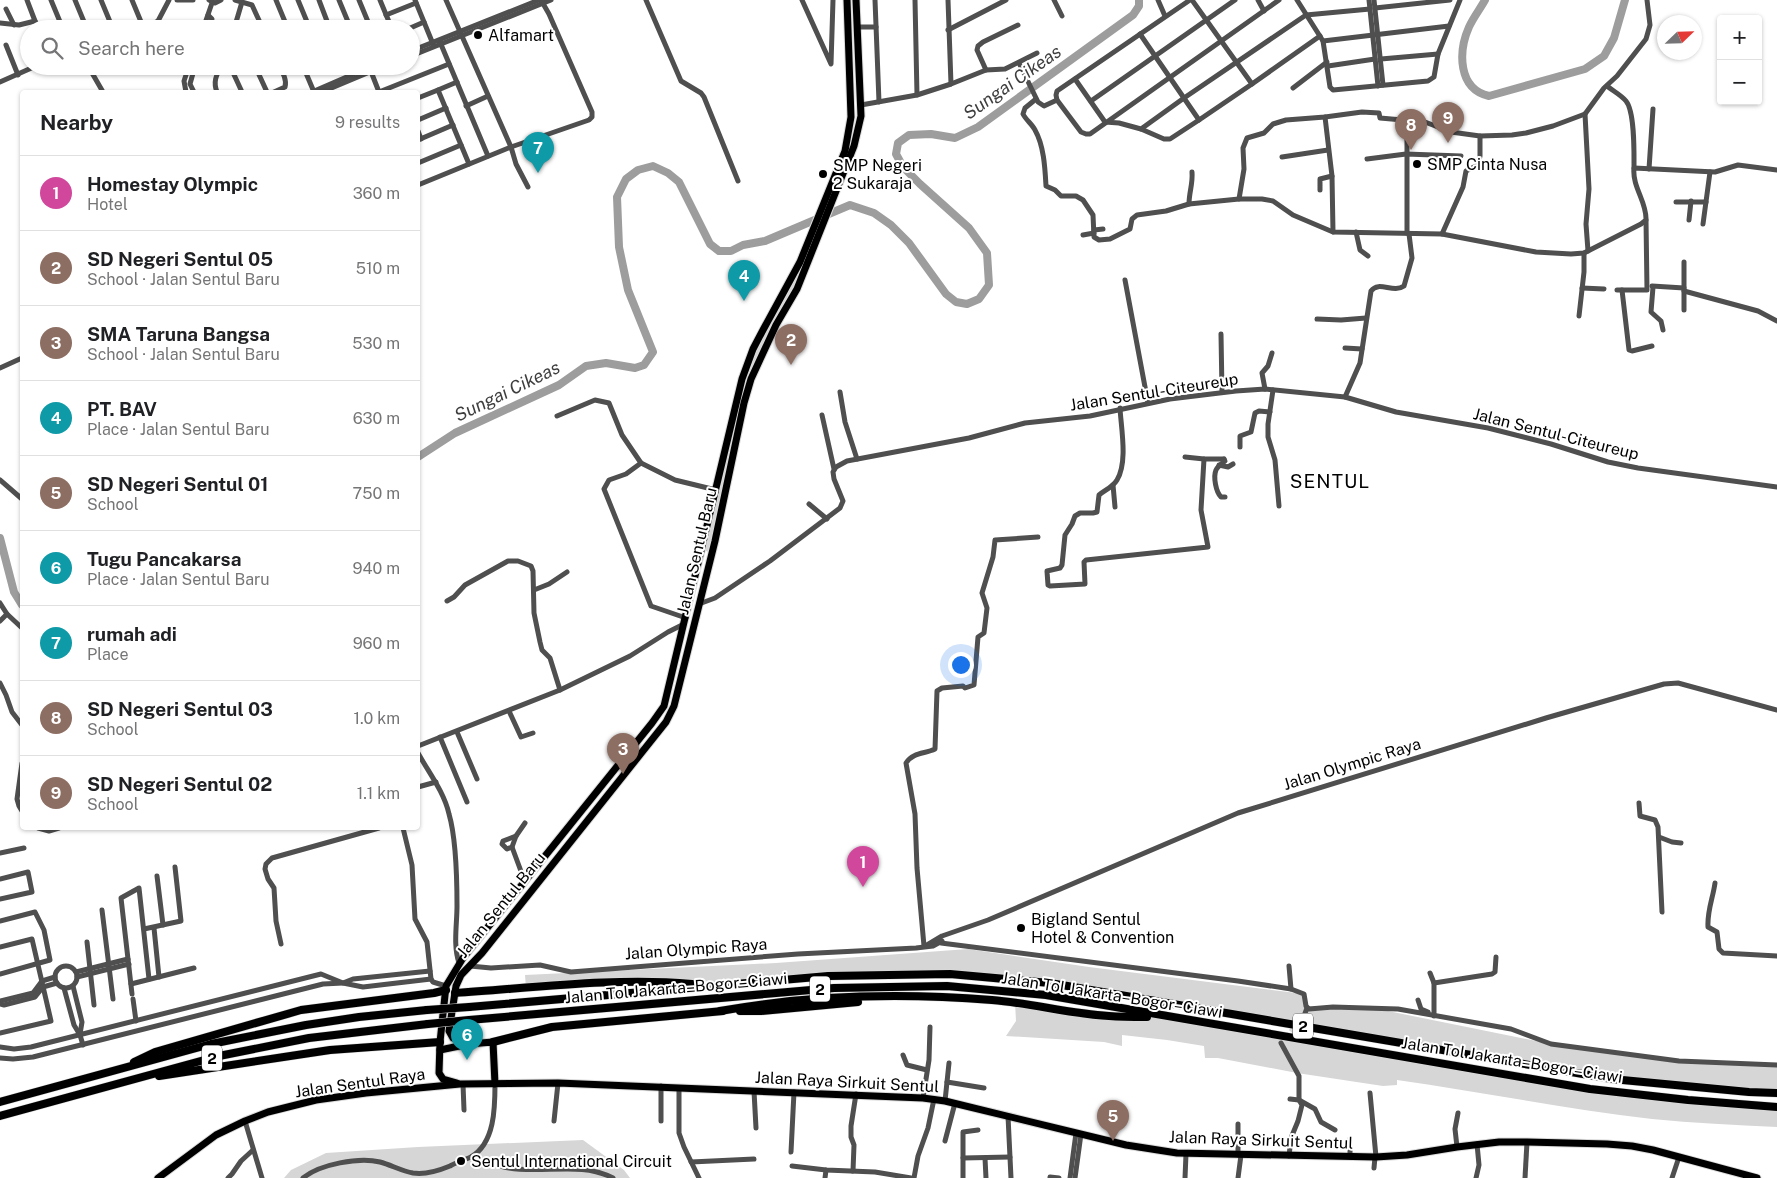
<!DOCTYPE html>
<meta charset="utf-8">
<style>
body{margin:0;font-family:"Public Sans",sans-serif;background:#f2f2f2;color:#202124}
.controls{position:absolute;right:15px;top:15px;display:grid;overflow:hidden;border-radius:5px;box-shadow:0 1px 4px #0004}
.controls button{width:45px;height:45px;display:grid;place-items:center;padding:0;border:0;border-bottom:1px solid #e0e0e0;background:#fff;color:#202124;font:25px sans-serif}
.compass{position:absolute;left:1657px;top:15px;width:45px;height:45px;border-radius:50%;background:#fff;box-shadow:0 1px 4px #0004;rotate:67deg}
.you{position:absolute;left:960px;top:664px;width:18px;height:18px;margin:-12px;border:4px solid #fff;border-radius:50%;background:#1a73e8;box-shadow:0 0 0 8px #1a73e833}
.badge{display:grid;place-items:center;width:32px;height:32px;border-radius:50%;background:#0f766e;color:#fff;font-size:16px;font-weight:700}
.pin{position:absolute;translate:-50% -41px;filter:drop-shadow(0 1px 2px #0008)}
.pin::after{content:'';position:absolute;top:26px;width:18px;height:15px;background:inherit;clip-path:polygon(0 0,100% 0,50% 100%)}
.list{margin:0;padding:0;list-style:none}
h2{display:flex;justify-content:space-between;align-items:center;height:65px;margin:0;padding:0 20px;font-size:21px}
h2 small{font-size:16px;font-weight:400;color:#757577}
.list li{display:grid;grid-template-columns:32px 1fr auto;gap:15px;align-items:center;box-sizing:border-box;height:75px;padding:0 20px;border-top:1px solid #e0e0e0}
.list b{display:block;font-size:19px;white-space:nowrap}
.list p{margin:0;font-size:16px;white-space:nowrap;color:#757577}
.list em{font-size:16px;font-style:normal;color:#757577}
.icon{flex:none;width:28px;height:28px;fill:none;stroke:currentColor;stroke-width:2;stroke-linecap:round;stroke-linejoin:round}
.map{position:relative;flex:none;width:1777px;height:1178px;overflow:hidden}
.search{position:absolute;background:#fff;box-shadow:0 1px 4px #0004;left:20px;top:20px;width:400px;height:55px;display:flex;align-items:center;gap:12px;box-sizing:border-box;padding:0 18px;border-radius:28px;color:#757577;font-size:19px}
.panel{position:absolute;background:#fff;box-shadow:0 1px 4px #0004;left:20px;top:90px;width:400px;height:740px;border-radius:5px}
.map>svg:first-child{display:block}
</style>
<div class="map">
<svg width="1777" height="1178" viewBox="0 0 1777 1178">
<rect width="100%" height="100%" fill="#fff"/>
<g fill="#d6d6d6">
<polygon points="803,256 808,259 751,379 712,553 700,549 742,379"/>
<polygon points="968,949 1089,967 1304,994 1306,1006 1373,1008 1551,1044 1684,1061 1777,1064 1777,1093 1665,1085 1050,983 891,974 713,986 663,981 526,988 525,975 776,963"/>
<path d="M1015 1002 1108 1016 1171 1017 1590 1089 1777 1106V1127C1735 1125 1693 1123 1652 1119 1566 1109 1482 1092 1397 1080V1085L1383 1086 1297 1073 1218 1058H1205L1204 1046 1167 1040 1122 1035V1046L1104 1042 1006 1036 1016 1021Z"/>
<polygon points="583,1140 624,1170 630,1178 284,1178 291,1170 326,1153 418,1147"/>
</g>
<g fill="none" stroke-linecap="round" stroke-linejoin="round">
<g stroke="#9d9d9d" stroke-width="8">
<path d="M1485 0C1480 9 1473 18 1469 27 1458 52 1458 89 1489 96L1585 69 1604 56 1614 38 1625 0"/>
<polyline points="418,457 455,433 559,385 586,366 606,363 635,368 644,365 653,352 628,290 619,247 617,197 626,179 638,170 653,166 668,173 679,182 710,244 719,251 731,251 743,245 765,241 850,205 874,213 891,225 909,243 946,294 956,302 967,304 979,299 989,285 987,253 969,228 920,184 903,167 896,154 898,143 909,135 931,134 955,138 978,127 1133,15 1139,6 1139,0"/>
<polyline points="0,538 14,592 22,605"/>
</g>
<polyline stroke="#d9d9d9" stroke-width="5" stroke-dasharray="5 2.5" stroke-linecap="butt" points="1281,1043 1304,1016"/>
<defs>
<g id="major">
<polyline points="469,1044 453,1038 449,1031 456,986 461,975 482,953 666,722 674,706 715,541 744,403 751,379 776,325 797,289 854,146 861,116 856,0"/>
<polyline points="440,1050 469,1044 493,1042 495,1084"/>
<polyline points="457,1083 443,1079 439,1073 440,1042 446,986 463,958 652,723 664,706 742,379 753,349 763,330 800,262 845,151 851,117 847,0"/>
<polyline points="158,1178 216,1135 245,1121 268,1112 316,1100 366,1093 460,1084 558,1083 923,1098 945,1101 1126,1145 1177,1153 1376,1157 1407,1155 1457,1147 1499,1142 1527,1142 1607,1144 1632,1146 1653,1150 1757,1178"/>
</g>
<g id="highway">
<path d="M455 993C532 988 615 977 692 984"/>
<polyline points="469,1007 828,976 950,974 1050,983 1612,1079 1749,1092 1777,1093"/>
<path d="M720 1011C808 995 902 993 992 1000 1031 1003 1070 1014 1109 1016 1121 1017 1134 1017 1147 1017"/>
<polyline points="740,1011 761,1011 858,1002"/>
<polyline points="469,1020 834,988 947,986 1046,995 1590,1089 1688,1100 1777,1107"/>
<polyline points="493,1042 552,1027 723,1011"/>
<polyline points="134,1062 155,1052 301,1010 434,993 446,990"/>
<polyline points="159,1076 330,1050 440,1042"/>
<polyline points="0,1102 211,1044 306,1025 359,1017 427,1010"/>
<polyline points="0,1116 219,1056 309,1038 428,1024"/>
</g>
</defs>
<use href="#major" stroke="#dbdbdb" stroke-width="9"/>
<use href="#highway" stroke="#dbdbdb" stroke-width="9"/>
<g stroke="#4f4f4f" stroke-width="5">
<polyline points="27,0 35,21"/>
<polyline points="51,0 63,29"/>
<polyline points="75,0 87,29"/>
<polyline points="101,0 113,29"/>
<polyline points="132,0 144,29"/>
<polyline points="177,0 193,0"/>
<polyline points="209,0 215,3 221,0"/>
<polyline points="235,0 252,5 263,29"/>
<polyline points="276,0 288,29"/>
<polyline points="298,0 310,29"/>
<polyline points="319,0 330,29"/>
<polyline points="339,0 351,29"/>
<polyline points="359,0 371,29"/>
<polyline points="380,0 392,29"/>
<polyline points="415,0 433,44"/>
<polyline points="446,0 511,147 516,164 528,187"/>
<polyline points="646,0 681,81 701,93 704,97 738,181"/>
<polyline points="802,0 831,64 833,0"/>
<polyline points="875,0 879,102"/>
<polyline points="915,0 917,95"/>
<polyline points="948,0 951,84"/>
<polyline points="1054,0 1062,16"/>
<polyline points="1158,0 1165,16"/>
<polyline points="1190,0 1057,91 1056,95 1057,100 1081,132 1086,134 1090,134 1279,0"/>
<polyline points="1192,0 1252,84 1320,36"/>
<polyline points="1258,0 1264,11"/>
<polyline points="1297,0 1323,41 1449,26"/>
<polyline points="1369,0 1378,86"/>
<polyline points="1374,0 1383,85"/>
<polyline points="1375,8 1450,0"/>
<polyline points="6,9 14,25"/>
<polyline points="208,15 212,19 209,29"/>
<polyline points="386,15 416,3"/>
<polyline points="0,23 19,25 35,21 39,29"/>
<polyline points="857,27 876,27"/>
<polyline points="144,29 158,21 169,0"/>
<polyline points="203,29 212,3"/>
<polyline points="234,29 242,2"/>
<polyline points="408,29 424,22"/>
<polyline points="948,30 1006,0"/>
<polyline points="1140,34 1199,120 1170,139 1164,139 1141,129"/>
<polyline points="1323,41 1330,87 1333,90 1428,81 1434,77 1438,54 1460,0"/>
<polyline points="440,42 488,156"/>
<polyline points="6,45 18,75"/>
<polyline points="411,51 539,0"/>
<polyline points="411,56 551,0"/>
<polyline points="1381,59 1438,54"/>
<polyline points="1019,63 1038,102 1044,106 1057,100"/>
<polyline points="88,66 103,92"/>
<polyline points="230,66 242,92"/>
<polyline points="255,66 267,92"/>
<polyline points="303,66 314,92"/>
<polyline points="1328,66 1375,59"/>
<polyline points="370,69 379,92"/>
<polyline points="305,70 315,66"/>
<polyline points="986,70 977,50 978,46 983,42 1018,25"/>
<polyline points="1075,79 1105,122 1119,123 1141,129 1184,98 1306,15 1370,9"/>
<polyline points="0,82 36,66"/>
<path d="M1607 86C1613 91 1621 95 1626 101 1635 112 1634 154 1634 168"/>
<polyline points="1293,88 1327,62"/>
<polyline points="438,90 457,82"/>
<polyline points="186,92 184,81 189,66"/>
<polyline points="194,92 190,84 195,66"/>
<path d="M217 92C213 82 216 76 221 66"/>
<path d="M274 92 285 87C287 80 283 73 279 66"/>
<polyline points="312,92 372,66"/>
<polyline points="322,92 384,66"/>
<polyline points="379,92 449,64"/>
<polyline points="418,98 438,90 469,164"/>
<path d="M1036 99 1025 108 1023 114C1026 120 1032 124 1035 130 1044 146 1045 168 1046 186L1055 190 1061 196H1076L1083 200 1093 215 1094 237 1099 240 1110 239 1130 229 1132 219 1137 215 1166 211 1189 204 1239 199H1262L1273 201 1293 215 1333 232 1442 234 1536 252 1571 254 1584 253 1641 224 1646 220C1647 202 1632 187 1634 168L1715 172 1738 165 1777 170"/>
<polyline points="1091,101 1235,0"/>
<polyline points="861,105 917,95 951,84 986,70 1005,69 1037,53"/>
<polyline points="466,106 488,96"/>
<polyline points="1585,114 1589,189 1586,224 1588,251"/>
<polyline points="1325,117 1332,176 1333,232"/>
<polyline points="418,120 446,108"/>
<polyline points="1199,120 1252,84"/>
<polyline points="418,131 421,139"/>
<polyline points="1480,136 1512,135 1526,133 1553,126 1585,114 1604,88 1617,76 1646,39 1650,25 1647,0"/>
<polyline points="418,140 453,125"/>
<polyline points="1282,157 1328,150"/>
<polyline points="1367,159 1406,154 1461,156"/>
<polyline points="418,163 461,145"/>
<polyline points="1649,169 1653,109"/>
<polyline points="418,185 511,147 589,120 592,117 592,112 549,14 541,0"/>
<polyline points="1320,190 1320,179 1332,176"/>
<polyline points="1239,199 1244,169 1243,148 1247,138 1264,133 1273,124 1286,120 1325,117 1362,112 1379,113 1380,118 1425,122 1451,132 1480,136 1480,156 1478,165 1466,171 1463,187 1442,234"/>
<polyline points="1676,202 1706,202"/>
<path d="M1189 204C1189 192 1193 184 1192 172"/>
<polyline points="1689,220 1691,201"/>
<polyline points="1703,224 1710,172"/>
<polyline points="1094,230 1103,229"/>
<polyline points="1356,232 1360,250 1368,256"/>
<polyline points="1407,233 1407,121"/>
<polyline points="1083,235 1094,233"/>
<polyline points="1684,262 1684,310"/>
<polyline points="1125,280 1148,403"/>
<polyline points="1652,286 1684,288"/>
<polyline points="1653,287 1651,312 1661,321 1663,330"/>
<polyline points="1582,288 1604,289"/>
<polyline points="1617,290 1647,290 1646,220"/>
<polyline points="1622,290 1629,350 1632,351 1652,346"/>
<polyline points="1684,291 1758,311 1777,321"/>
<polyline points="1579,316 1584,272 1584,253"/>
<polyline points="1317,319 1341,320 1366,318"/>
<polyline points="1221,334 1222,392"/>
<polyline points="1345,348 1362,349"/>
<polyline points="0,368 22,358"/>
<polyline points="1265,389 1262,373 1268,366 1272,353"/>
<polyline points="1273,390 1268,424 1268,437 1275,460 1279,506"/>
<polyline points="840,392 845,422 857,459"/>
<path d="M1345 397 1360 363 1371 291C1379 280 1393 294 1404 286L1412 258 1409 234"/>
<path d="M1120 408C1121 428 1128 462 1117 480 1113 487 1105 490 1099 495L1097 512 1093 513H1080L1075 516 1072 524 1065 535 1062 565 1060 568 1047 571 1048 585 1050 586 1085 584 1084 562 1086 560 1208 547 1201 510 1204 459 1185 457"/>
<polyline points="822,415 834,469"/>
<polyline points="557,416 595,400 609,403 622,435 641,463 626,474 609,480 604,489 651,606 686,618"/>
<polyline points="1240,447 1240,436 1251,432 1255,413 1259,411 1270,412"/>
<polyline points="1204,459 1224,459"/>
<path d="M1224 459 1225 461C1221 464 1218 466 1216 470 1213 477 1216 492 1221 497H1225"/>
<polyline points="641,463 675,480 716,490"/>
<polyline points="1219,465 1228,467 1233,464"/>
<polyline points="0,480 22,499"/>
<polyline points="1113,485 1115,507"/>
<polyline points="809,504 827,519"/>
<polyline points="534,590 549,584 567,572"/>
<polyline points="447,601 454,597 465,585 508,561 518,561 531,566 533,571 534,613 540,642 542,650 550,658 560,690"/>
<polyline points="0,603 7,614 22,628"/>
<polyline points="699,604 715,598 770,561 840,508 843,501 834,479 833,472 836,467 847,461 969,438 1025,423 1090,416 1170,399 1236,391 1265,389 1345,397 1396,412 1488,428 1551,444 1608,462 1638,468 1777,487"/>
<polyline points="0,621 7,614"/>
<polyline points="0,683 6,695 12,712 22,725"/>
<polyline points="509,711 521,737 533,733"/>
<polyline points="457,732 477,779"/>
<polyline points="440,737 467,802"/>
<polyline points="418,746 560,690 630,656 668,632 684,624"/>
<path d="M418 753C429 773 444 792 449 814 456 838 457 881 457 906 457 925 453 945 459 963"/>
<polyline points="22,763 17,799 19,806 22,811"/>
<polyline points="418,787 436,782"/>
<polyline points="1639,803 1640,816 1655,820 1658,827 1662,912"/>
<polyline points="525,823 516,836 512,847 522,874 528,878"/>
<polyline points="38,828 49,831 59,828"/>
<polyline points="403,828 412,865 415,919 427,942 431,979 433,982 446,986"/>
<polyline points="1659,837 1672,842 1681,843"/>
<polyline points="512,847 507,849 502,844 503,841 516,836"/>
<polyline points="0,853 24,848"/>
<polyline points="157,876 163,925"/>
<polyline points="0,879 28,872 32,892 0,899"/>
<path d="M1715 883C1713 898 1707 911 1708 927L1717 932 1719 949 1723 953 1777 956"/>
<polyline points="102,910 113,999"/>
<polyline points="0,921 35,912 44,930 50,960 0,974"/>
<polyline points="154,928 159,977"/>
<polyline points="144,929 181,921 175,867"/>
<polyline points="87,942 94,1005"/>
<polyline points="941,943 1238,981 1291,989 1304,994 1306,1006 1309,1009 1333,1007 1398,1009 1511,1029 1551,1044 1679,1061 1777,1065"/>
<polyline points="281,944 276,921 274,888 268,879 265,869 266,864 272,858 379,828"/>
<polyline points="927,945 942,936 988,920 1238,813 1546,718 1664,684 1678,683 1777,710"/>
<path d="M924 946 917 868 915 814 906 763C913 752 925 754 935 749L937 691 942 688 963 686 965 688 974 685 978 637 984 633 987 608 982 593 993 557 995 540 1038 537"/>
<polyline points="0,947 32,939 51,1021 0,1033"/>
<polyline points="470,966 491,968 540,965 571,972 798,954 916,948 933,946 942,941"/>
<polyline points="1289,966 1291,989"/>
<circle cx="66" cy="977" r="11"/>
<polyline points="76,972 128,959"/>
<polyline points="1430,973 1434,983"/>
<polyline points="77,977 129,964"/>
<polyline points="131,984 194,968"/>
<polyline points="73,986 82,1022 80,1034"/>
<polyline points="64,988 74,1025 80,1035 83,1045"/>
<polyline points="132,994 121,898 139,888 149,979"/>
<polyline points="133,999 136,1021"/>
<polyline points="1418,1000 1421,1009 1428,1012"/>
<polyline points="0,1001 33,993 42,981 55,977"/>
<polyline points="0,1004 4,1005 35,997 43,987 57,983"/>
<polyline points="1304,1016 1307,1008"/>
<polyline points="1434,1016 1434,983 1492,974 1495,972 1496,957"/>
<polyline points="1281,1043 1299,1076 1299,1100 1302,1105 1298,1121 1291,1138 1289,1156"/>
<polyline points="0,1047 14,1049 31,1047 321,974 343,983 363,987 431,979"/>
<polyline points="903,1055 907,1065 927,1070"/>
<polyline points="0,1058 13,1059 33,1057 323,984 343,983 353,979 430,971"/>
<polyline points="947,1082 984,1088"/>
<polyline points="463,1084 464,1110"/>
<polyline points="679,1088 679,1133 684,1147 699,1178"/>
<polyline points="754,1091 756,1128"/>
<polyline points="1370,1093 1376,1157"/>
<polyline points="923,1098 929,1060 930,1027"/>
<polyline points="1290,1099 1299,1100 1315,1109 1321,1122 1335,1130"/>
<polyline points="945,1101 949,1063"/>
<polyline points="1008,1116 1011,1178"/>
<polyline points="245,1121 262,1178"/>
<polyline points="554,1121 558,1083"/>
<polyline points="661,1121 661,1086"/>
<polyline points="1238,1124 1238,1155"/>
<polyline points="1350,1139 1350,1157"/>
<polyline points="945,1141 955,1103"/>
<polyline points="1457,1147 1455,1129 1458,1113"/>
<polyline points="791,1152 794,1092"/>
<path d="M471 1157C483 1160 496 1166 509 1168 543 1174 581 1161 613 1178"/>
<polyline points="963,1158 1010,1157"/>
<polyline points="985,1158 986,1178"/>
<polyline points="691,1162 754,1159"/>
<polyline points="792,1166 826,1170 875,1172 911,1178"/>
<polyline points="1374,1168 1375,1157"/>
<polyline points="853,1171 854,1145 851,1137 851,1126 856,1094"/>
<polyline points="1050,1177 1059,1178"/>
<polyline points="228,1178 232,1174 241,1161 253,1150"/>
<path d="M303 1178C320 1164 359 1157 380 1162 391 1165 402 1171 413 1173 426 1175 438 1171 450 1166 457 1162 464 1160 471 1157 495 1143 495 1107 495 1084"/>
<polyline points="825,1178 826,1170"/>
<polyline points="914,1178 918,1156 928,1128 934,1099"/>
<polyline points="963,1178 963,1132 978,1130"/>
<polyline points="1070,1178 1076,1133"/>
<polyline points="1075,1178 1081,1134"/>
<polyline points="1185,1178 1186,1154"/>
<polyline points="1238,1178 1241,1155"/>
<polyline points="1476,1178 1479,1165 1477,1144"/>
<polyline points="1525,1178 1527,1142"/>
<polyline points="1672,1178 1679,1157"/>
</g>
<use href="#major" stroke="#000" stroke-width="7"/>
<use href="#highway" stroke="#000" stroke-width="8"/>
<defs>
<g id="highway-bridge">
<polyline points="427,1010 469,1007"/>
<polyline points="428,1024 469,1020"/>
</g>
</defs>
<use href="#highway-bridge" stroke="#dbdbdb" stroke-width="9" stroke-linecap="butt"/>
<use href="#highway-bridge" stroke="#000" stroke-width="8"/>
</g>
<g fill="#000" stroke="#fff" stroke-width="2">
<circle cx="478" cy="35" r="5"/>
<circle cx="1417" cy="164" r="5"/>
<circle cx="823" cy="174" r="5"/>
<circle cx="1021" cy="928" r="5"/>
<circle cx="461" cy="1161" r="5"/>
</g>
<g text-anchor="middle" dominant-baseline="central" stroke-width="4" stroke-linejoin="round" paint-order="stroke">
<g fill="#fff" stroke="#4c4c4c" stroke-width="1">
<rect x="810" y="976.5" width="20" height="25" rx="4"/>
<rect x="1293" y="1013.5" width="20" height="25" rx="4"/>
<rect x="202" y="1045.5" width="20" height="25" rx="4"/>
</g>
<g font-size="15" font-weight="bold" fill="#000">
<text x="820" y="989">2</text>
<text x="1303" y="1026">2</text>
<text x="212" y="1058">2</text>
</g>
<g font-size="16" fill="#000" stroke="#fff" text-anchor="start">
<text x="488" y="35">Alfamart</text>
<text x="1427" y="164">SMP Cinta Nusa</text>
<text x="833" y="165">SMP Negeri<tspan x="833" dy="18">2 Sukaraja</tspan></text>
<text x="1031" y="919">Bigland Sentul<tspan x="1031" dy="18">Hotel &amp; Convention</tspan></text>
<text x="471" y="1161">Sentul International Circuit</text>
</g>
<g font-size="16" fill="#000" stroke="#fff">
<text transform="translate(1154 392) rotate(-9)">Jalan Sentul-Citeureup</text>
<text transform="translate(1556 434) rotate(14)">Jalan Sentul-Citeureup</text>
<text transform="translate(697 551) rotate(-77)">Jalan Sentul Baru</text>
<text transform="translate(1352 764) rotate(-17)">Jalan Olympic Raya</text>
<text transform="translate(501 905) rotate(-51)">Jalan Sentul Baru</text>
<text transform="translate(696 949) rotate(-4)">Jalan Olympic Raya</text>
<text transform="translate(676 988) rotate(-5)">Jalan Tol Jakarta–Bogor–Ciawi</text>
<text transform="translate(1112 995) rotate(9)">Jalan Tol Jakarta–Bogor–Ciawi</text>
<text transform="translate(1512 1060) rotate(9)">Jalan Tol Jakarta–Bogor–Ciawi</text>
<text transform="translate(847 1082) rotate(3)">Jalan Raya Sirkuit Sentul</text>
<text transform="translate(360 1083) rotate(-8)">Jalan Sentul Raya</text>
<text transform="translate(1261 1140) rotate(2)">Jalan Raya Sirkuit Sentul</text>
</g>
<g font-size="18" font-style="italic" fill="#3e3e3e" stroke="#fff">
<text transform="translate(1012 82) rotate(-35)">Sungai Cikeas</text>
<text transform="translate(507 391) rotate(-26)">Sungai Cikeas</text>
</g>
<g font-size="19" letter-spacing="1" fill="#000" stroke="#fff">
<text x="1330" y="481">SENTUL</text>
</g>
</g>
</svg>
<div class="controls">
<button>+</button>
<button>−</button>
</div>
<svg class="compass" viewBox="-18 -18 36 36"><path d="M0-13l5 13h-10z" fill="#e53935"/><path d="M0 13l5-13h-10z" fill="#757577"/></svg>
<div class="you"></div>
<div class="pin badge" style="left:863px;top:887px;background:#d1479c">1</div>
<div class="pin badge" style="left:791px;top:365px;background:#8d6e63">2</div>
<div class="pin badge" style="left:623px;top:774px;background:#8d6e63">3</div>
<div class="pin badge" style="left:744px;top:301px;background:#0f9aa8">4</div>
<div class="pin badge" style="left:1113px;top:1141px;background:#8d6e63">5</div>
<div class="pin badge" style="left:467px;top:1060px;background:#0f9aa8">6</div>
<div class="pin badge" style="left:538px;top:173px;background:#0f9aa8">7</div>
<div class="pin badge" style="left:1411px;top:150px;background:#8d6e63">8</div>
<div class="pin badge" style="left:1448px;top:143px;background:#8d6e63">9</div>
<div class="search"><svg class="icon" aria-label="search" viewBox="0 0 24 24"><circle cx="10" cy="10" r="6"/><path d="M15 15l6 6"/></svg>Search here</div>
<section class="panel">
<h2>Nearby<small>9 results</small></h2>
<ul class="list">
<li><span class="badge" style="background:#d1479c">1</span><div><b>Homestay Olympic</b><p>Hotel</p></div><em>360 m</em></li>
<li><span class="badge" style="background:#8d6e63">2</span><div><b>SD Negeri Sentul 05</b><p>School · Jalan Sentul Baru</p></div><em>510 m</em></li>
<li><span class="badge" style="background:#8d6e63">3</span><div><b>SMA Taruna Bangsa</b><p>School · Jalan Sentul Baru</p></div><em>530 m</em></li>
<li><span class="badge" style="background:#0f9aa8">4</span><div><b>PT. BAV</b><p>Place · Jalan Sentul Baru</p></div><em>630 m</em></li>
<li><span class="badge" style="background:#8d6e63">5</span><div><b>SD Negeri Sentul 01</b><p>School</p></div><em>750 m</em></li>
<li><span class="badge" style="background:#0f9aa8">6</span><div><b>Tugu Pancakarsa</b><p>Place · Jalan Sentul Baru</p></div><em>940 m</em></li>
<li><span class="badge" style="background:#0f9aa8">7</span><div><b>rumah adi</b><p>Place</p></div><em>960 m</em></li>
<li><span class="badge" style="background:#8d6e63">8</span><div><b>SD Negeri Sentul 03</b><p>School</p></div><em>1.0 km</em></li>
<li><span class="badge" style="background:#8d6e63">9</span><div><b>SD Negeri Sentul 02</b><p>School</p></div><em>1.1 km</em></li>
</ul>
</section>
</div>
